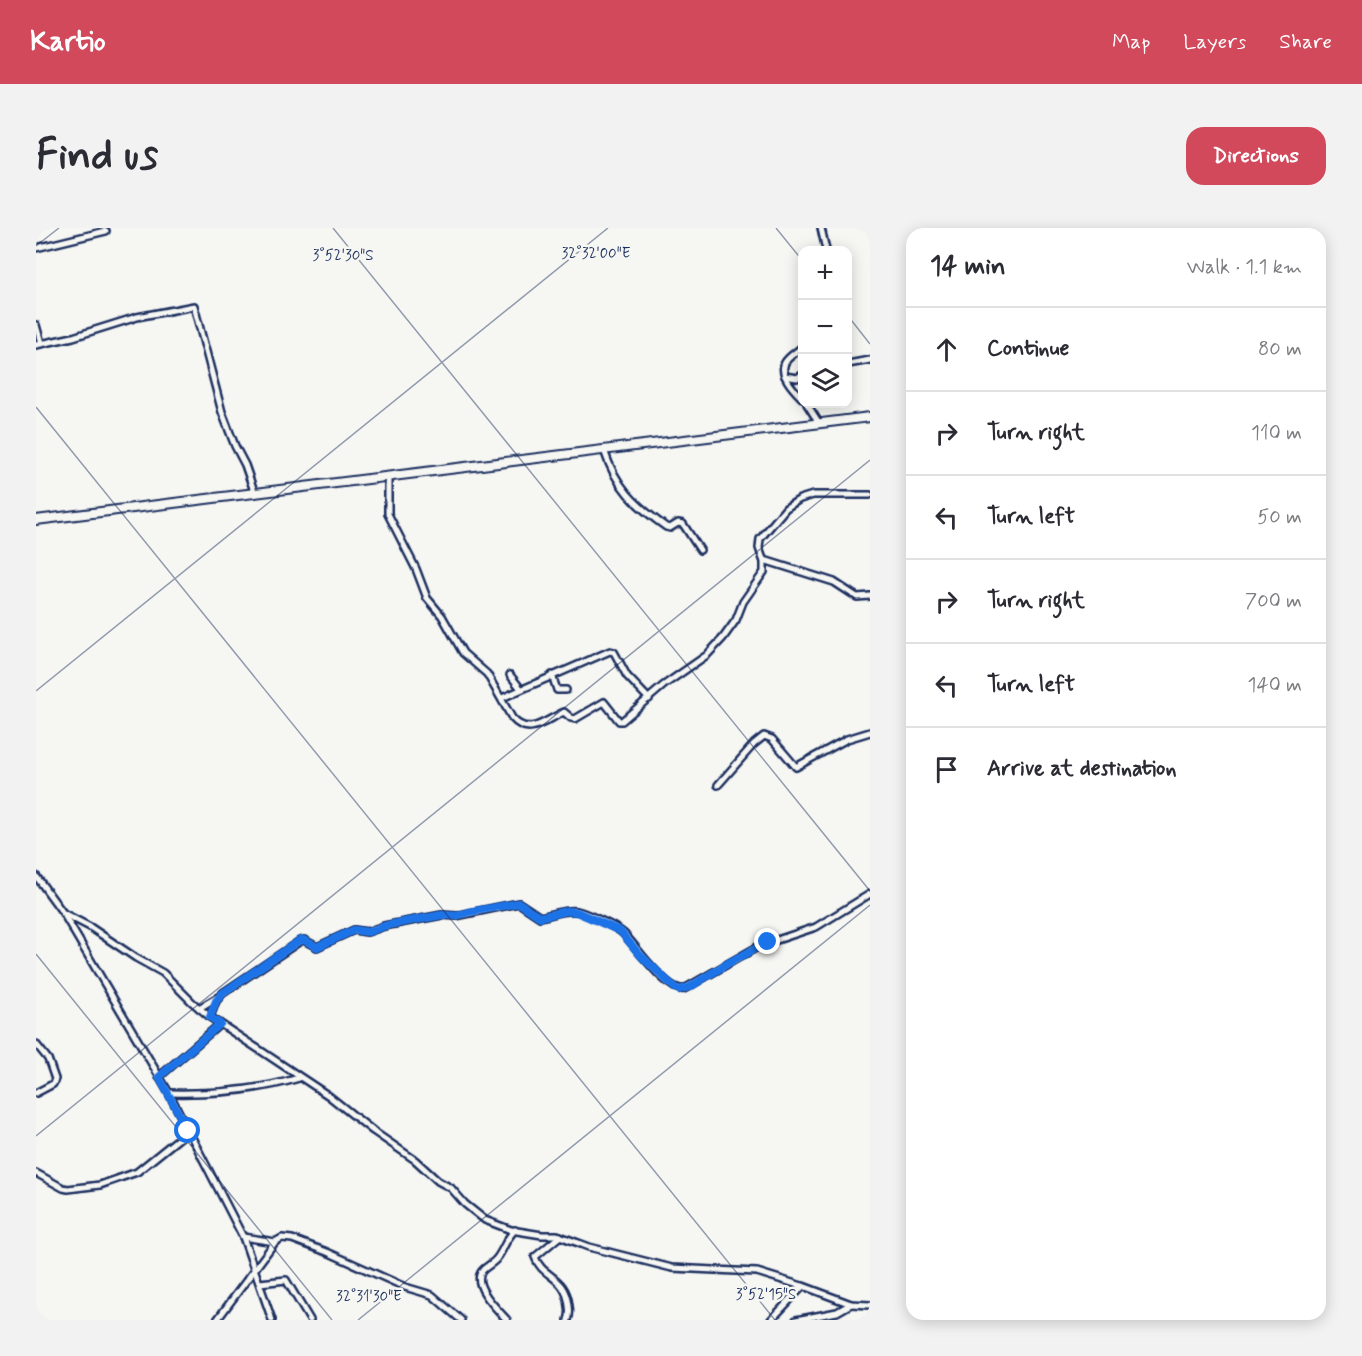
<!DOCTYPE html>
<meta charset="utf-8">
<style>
body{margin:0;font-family:Mynerve,sans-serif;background:#f2f2f3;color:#2b2b33}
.controls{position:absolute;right:18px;top:18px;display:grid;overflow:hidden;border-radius:12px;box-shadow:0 3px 15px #0003}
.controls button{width:54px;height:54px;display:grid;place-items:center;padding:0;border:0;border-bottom:2px solid #e1e1e2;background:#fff;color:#2b2b33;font:30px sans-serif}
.stop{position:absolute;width:18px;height:18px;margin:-14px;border:4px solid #1a73e8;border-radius:50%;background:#fff}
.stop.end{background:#1a73e8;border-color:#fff;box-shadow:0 2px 6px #0008}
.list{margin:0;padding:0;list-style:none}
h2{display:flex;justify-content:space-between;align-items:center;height:78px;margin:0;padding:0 24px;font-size:26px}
h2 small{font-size:20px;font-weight:400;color:#7c7c81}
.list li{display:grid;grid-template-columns:39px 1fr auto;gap:18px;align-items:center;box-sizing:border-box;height:84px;padding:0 24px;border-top:2px solid #e1e1e2}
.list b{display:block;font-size:22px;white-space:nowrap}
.list em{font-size:20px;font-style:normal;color:#7c7c81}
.icon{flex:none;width:33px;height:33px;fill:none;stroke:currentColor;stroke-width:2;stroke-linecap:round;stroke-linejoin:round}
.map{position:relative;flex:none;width:834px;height:1092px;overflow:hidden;border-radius:18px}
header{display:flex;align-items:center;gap:36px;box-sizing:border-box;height:84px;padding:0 30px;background:#d1495b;color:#fff}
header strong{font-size:28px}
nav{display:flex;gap:33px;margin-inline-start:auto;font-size:21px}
.intro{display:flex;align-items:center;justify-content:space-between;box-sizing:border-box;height:144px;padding:0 36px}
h1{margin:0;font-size:42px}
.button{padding:15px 27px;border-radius:18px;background:#d1495b;color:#fff;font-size:21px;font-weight:700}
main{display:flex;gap:36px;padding:0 36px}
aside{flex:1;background:#fff;border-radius:18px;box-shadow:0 3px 15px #0003}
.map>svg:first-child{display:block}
</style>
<header>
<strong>Kartio</strong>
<nav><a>Map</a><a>Layers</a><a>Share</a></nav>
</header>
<div class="intro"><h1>Find us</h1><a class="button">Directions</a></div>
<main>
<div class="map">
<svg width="834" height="1092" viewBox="0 0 834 1092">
<rect width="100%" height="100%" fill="#f6f6f2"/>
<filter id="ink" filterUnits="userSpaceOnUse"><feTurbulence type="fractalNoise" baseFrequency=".0167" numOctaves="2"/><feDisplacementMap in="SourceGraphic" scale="12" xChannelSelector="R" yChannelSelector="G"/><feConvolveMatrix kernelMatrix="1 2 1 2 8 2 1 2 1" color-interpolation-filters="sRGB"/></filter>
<g filter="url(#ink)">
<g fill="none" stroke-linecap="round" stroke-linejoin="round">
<defs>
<g id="street">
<polyline points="785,0 790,22"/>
<polyline points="0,20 70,3"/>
<polyline points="0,97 5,115"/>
<polyline points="0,117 37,109 101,89 158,78 186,184 199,218 209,237 219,266"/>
<path d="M766 119C762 123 755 127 751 132 740 144 758 162 766 170"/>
<polyline points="812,136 834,132"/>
<polyline points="749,148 761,150 766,147"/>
<polyline points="771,176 783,195"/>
<path d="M568 222C580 259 599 277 630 299L634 300 642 295 647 296 664 322"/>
<path d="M352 250V286L380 341 391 370 406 388 427 425 451 446 476 490C493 510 511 491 528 484L535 490 539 491 568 474 583 493H586L628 457 671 427 687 410 700 392 707 374 728 344V334L723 320 724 311 750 280 764 271 777 267H834"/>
<polyline points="728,332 798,354 821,369 834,368"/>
<polyline points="474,447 485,461"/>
<polyline points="516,447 521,462 530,462"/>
<polyline points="466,470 574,423 578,424 591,448 613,471"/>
<polyline points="682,557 718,516 728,508 736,511 760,539 811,511 834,504"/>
<polyline points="0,648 27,685 133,865 207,1009 236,1092"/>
<polyline points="27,685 54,699 100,730 127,745 156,774 174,789 293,868 337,903 379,932 402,953 415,960 429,976 449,992 475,1002 506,1007 521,1007 553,1019 636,1040 721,1044 766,1058"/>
<polyline points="163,780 182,769"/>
<path d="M174 789 180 773 187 765 264 713 268 712 281 719 318 702 331 704 348 698 406 687 420 688 483 675 504 689C516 687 528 681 541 683 552 686 579 698 587 705 600 717 630 764 648 761L723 718 780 699 834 666"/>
<polyline points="0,816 12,831 19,851 17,856 0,865"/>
<polyline points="123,849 184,796"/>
<path d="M133 865C177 866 220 863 263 850"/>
<polyline points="0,945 27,960 32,961 64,957 101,944 152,903"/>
<path d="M524 1008 499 1029C506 1050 530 1047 533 1078 534 1084 534 1087 532 1092"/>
<polyline points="207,1009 239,1014"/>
<polyline points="224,1055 250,1052 274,1092"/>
<polyline points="181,1092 239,1014 246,1010 256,1011 291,1024 369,1059 396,1067 425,1092"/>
<path d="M471 1092C462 1082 435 1057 446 1043 450 1038 457 1036 461 1030 468 1021 470 1010 479 1002"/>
<polyline points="735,1092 767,1058 815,1076 834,1077"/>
<polyline points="760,1092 801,1084 815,1076"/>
</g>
<polyline id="primary" points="0,292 834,189"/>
</defs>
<use href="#street" stroke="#1b2f5e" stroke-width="10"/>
<use href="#primary" stroke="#1b2f5e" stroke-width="12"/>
<use href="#street" stroke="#f6f6f2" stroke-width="5"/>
<use href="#primary" stroke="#f6f6f2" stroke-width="8"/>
</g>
</g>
<g fill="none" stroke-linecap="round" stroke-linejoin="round" filter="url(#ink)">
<polyline stroke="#1a73e8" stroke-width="8" points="152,903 123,849 184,796 174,789 180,773 187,765 264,712 268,712 281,719 318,702 332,704 352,697 406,687 420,688 433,684 483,675 504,689 531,683 541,684 584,703 604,727 639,760 643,762 654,759 694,734 732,714"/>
</g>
<path fill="none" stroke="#1b2f5e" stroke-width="1.5" stroke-opacity="0.45" d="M297 0 834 663M740 0 766 32M0 18 23 0M812 88 834 116M0 179 739 1092M0 463 572 0M0 726 296 1092M0 908 834 232M322 1092 834 677"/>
<g font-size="15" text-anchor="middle" fill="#1b2f5e" stroke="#f6f6f2" stroke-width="5" stroke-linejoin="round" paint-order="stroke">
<text x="560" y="30">32°32'00"E</text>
<text x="307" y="32">3°52'30"S</text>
<text x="730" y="1071">3°52'15"S</text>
<text x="333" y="1073">32°31'30"E</text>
</g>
</svg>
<div class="controls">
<button>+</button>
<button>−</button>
<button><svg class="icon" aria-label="layers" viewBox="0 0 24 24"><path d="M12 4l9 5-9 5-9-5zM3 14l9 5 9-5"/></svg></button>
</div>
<div class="stop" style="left:152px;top:903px"></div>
<div class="stop end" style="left:732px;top:714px"></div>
</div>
<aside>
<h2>14 min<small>Walk · 1.1 km</small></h2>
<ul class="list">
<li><svg class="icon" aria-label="ahead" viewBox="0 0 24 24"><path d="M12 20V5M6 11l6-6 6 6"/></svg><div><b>Continue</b></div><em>80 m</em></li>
<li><svg class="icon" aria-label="right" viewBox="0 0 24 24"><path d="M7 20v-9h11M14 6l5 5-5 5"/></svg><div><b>Turn right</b></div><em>110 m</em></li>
<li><svg class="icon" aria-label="left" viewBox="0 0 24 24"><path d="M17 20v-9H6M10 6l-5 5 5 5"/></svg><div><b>Turn left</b></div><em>50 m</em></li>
<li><svg class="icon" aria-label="right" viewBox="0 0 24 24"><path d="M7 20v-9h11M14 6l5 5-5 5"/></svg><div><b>Turn right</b></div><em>700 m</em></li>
<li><svg class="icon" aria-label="left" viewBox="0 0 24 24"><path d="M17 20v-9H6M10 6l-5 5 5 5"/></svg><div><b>Turn left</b></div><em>140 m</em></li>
<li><svg class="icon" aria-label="arrive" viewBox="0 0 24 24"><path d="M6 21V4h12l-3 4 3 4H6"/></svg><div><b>Arrive at destination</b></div></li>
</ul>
</aside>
</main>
